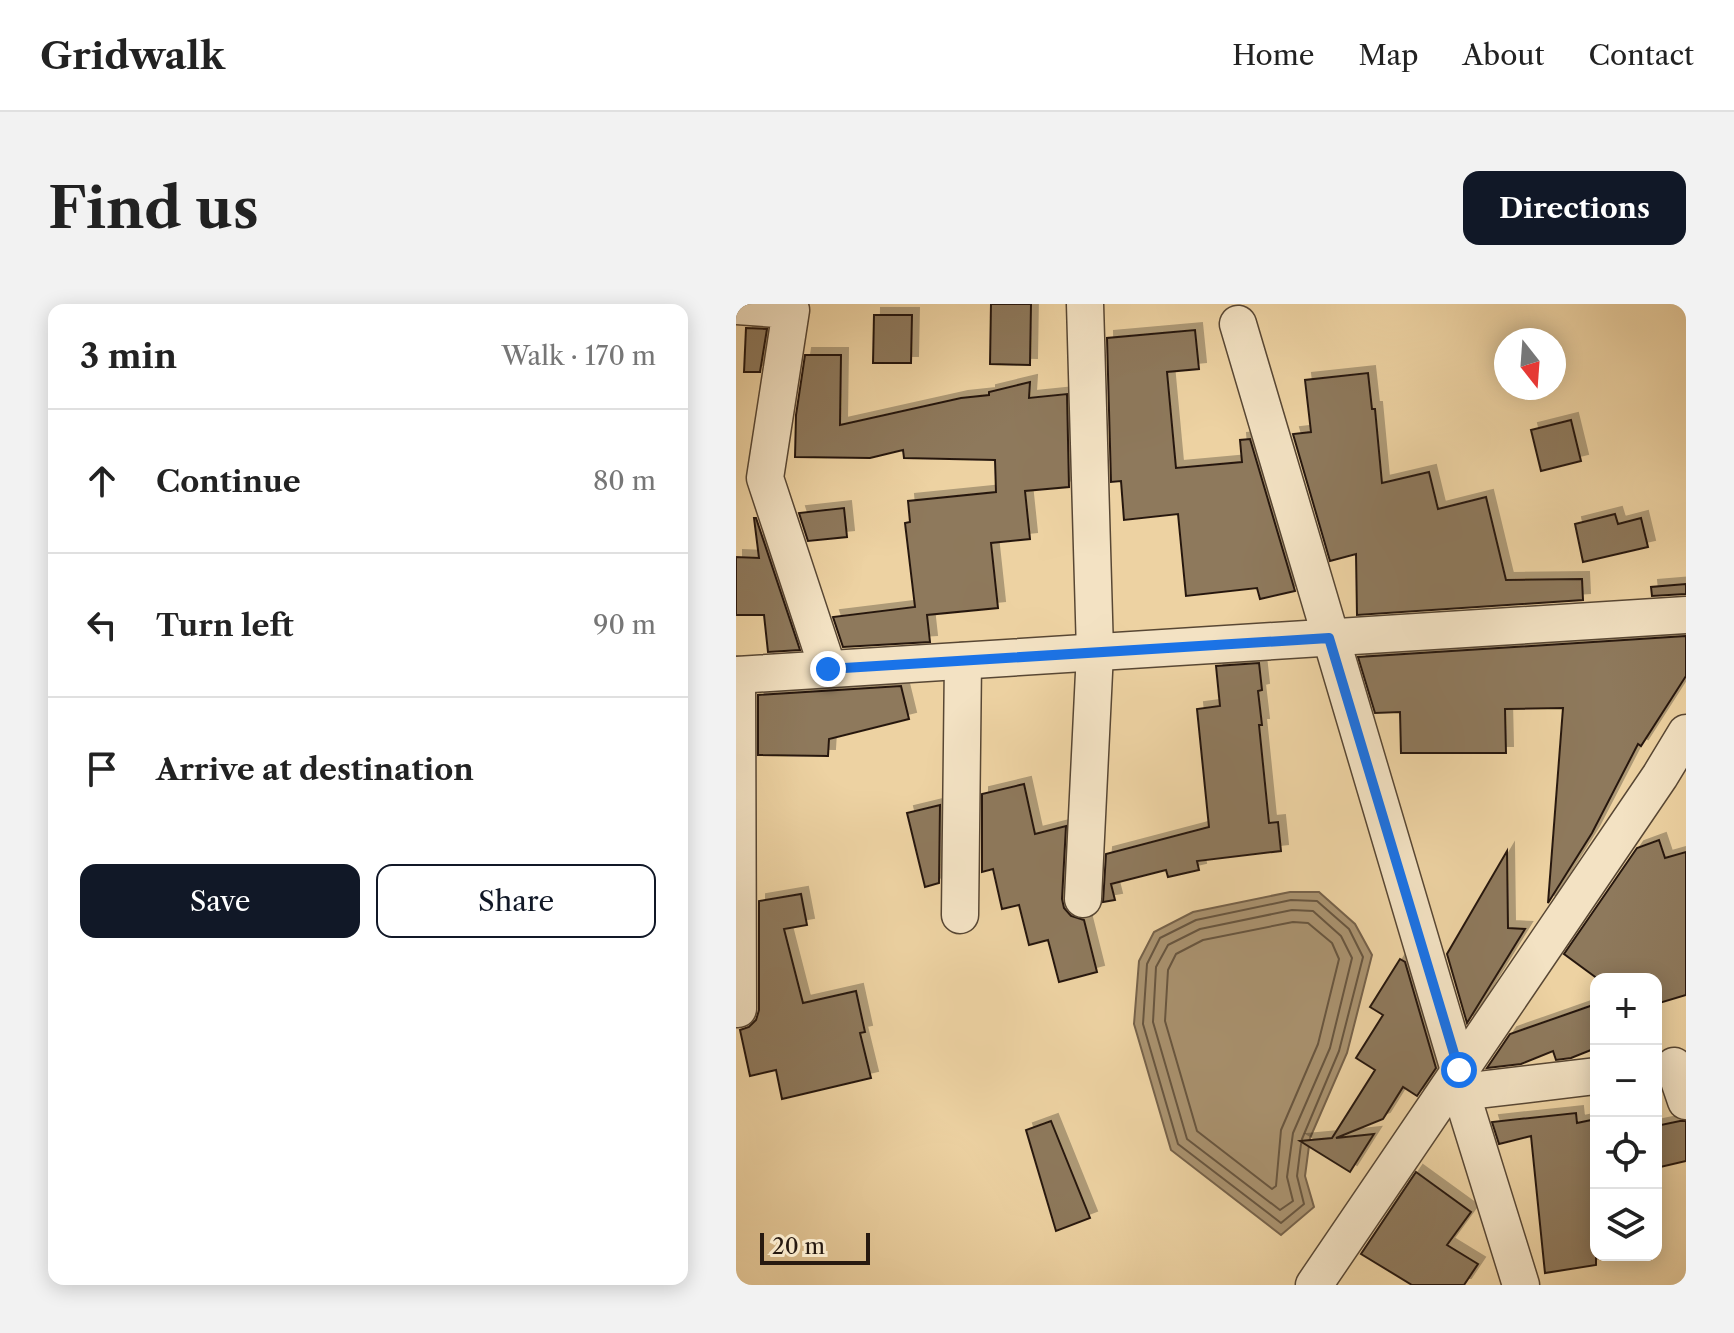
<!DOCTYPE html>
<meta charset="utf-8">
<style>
body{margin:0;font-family:"Libre Caslon Text",serif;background:#f2f2f2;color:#222}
.controls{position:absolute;right:24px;bottom:24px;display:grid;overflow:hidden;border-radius:16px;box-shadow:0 4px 20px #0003}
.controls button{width:72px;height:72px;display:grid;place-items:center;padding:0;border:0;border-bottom:2px solid #e0e0e0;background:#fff;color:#222;font:40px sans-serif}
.compass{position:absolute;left:758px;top:24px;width:72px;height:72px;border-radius:50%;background:#fff;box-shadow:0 4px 20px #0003;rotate:163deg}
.scale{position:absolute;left:24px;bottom:20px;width:110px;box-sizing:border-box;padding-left:8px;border:4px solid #271910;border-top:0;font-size:22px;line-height:28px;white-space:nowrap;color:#271910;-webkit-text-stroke:6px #f3e2c3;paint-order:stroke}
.stop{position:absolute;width:24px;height:24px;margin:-18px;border:6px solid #1a73e8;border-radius:50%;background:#fff}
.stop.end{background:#1a73e8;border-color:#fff;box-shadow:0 2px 8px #0008}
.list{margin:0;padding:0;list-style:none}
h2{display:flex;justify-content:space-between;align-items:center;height:104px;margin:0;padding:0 32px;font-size:34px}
h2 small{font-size:26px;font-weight:400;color:#767676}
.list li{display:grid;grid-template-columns:52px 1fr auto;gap:24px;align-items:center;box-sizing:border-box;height:144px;padding:0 32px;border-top:2px solid #e0e0e0}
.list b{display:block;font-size:30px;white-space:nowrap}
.list em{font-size:26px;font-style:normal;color:#767676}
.actions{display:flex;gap:16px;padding:24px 32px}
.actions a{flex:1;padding:18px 0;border:2px solid #111827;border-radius:16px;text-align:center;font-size:28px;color:#111827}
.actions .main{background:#111827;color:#fff}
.icon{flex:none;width:44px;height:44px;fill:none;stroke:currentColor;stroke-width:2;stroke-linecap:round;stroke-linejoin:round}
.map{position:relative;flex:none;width:950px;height:981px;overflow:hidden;border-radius:16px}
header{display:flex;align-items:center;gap:48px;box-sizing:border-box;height:112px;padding:0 40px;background:#fff;border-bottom:2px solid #e0e0e0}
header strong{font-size:38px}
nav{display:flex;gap:44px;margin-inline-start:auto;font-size:28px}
.intro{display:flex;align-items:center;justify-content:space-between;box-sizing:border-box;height:192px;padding:0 48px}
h1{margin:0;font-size:56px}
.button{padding:20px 36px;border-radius:16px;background:#111827;color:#fff;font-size:28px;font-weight:700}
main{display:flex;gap:48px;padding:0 48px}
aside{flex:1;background:#fff;border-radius:16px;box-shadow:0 4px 20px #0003}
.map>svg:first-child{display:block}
</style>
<header>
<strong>Gridwalk</strong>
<nav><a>Home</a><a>Map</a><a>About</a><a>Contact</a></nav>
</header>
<div class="intro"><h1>Find us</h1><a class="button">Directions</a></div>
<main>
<aside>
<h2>3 min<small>Walk · 170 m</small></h2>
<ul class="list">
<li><svg class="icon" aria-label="ahead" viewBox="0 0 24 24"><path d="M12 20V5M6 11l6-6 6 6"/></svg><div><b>Continue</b></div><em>80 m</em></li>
<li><svg class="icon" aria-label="left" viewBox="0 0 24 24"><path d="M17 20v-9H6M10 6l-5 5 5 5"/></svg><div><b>Turn left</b></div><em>90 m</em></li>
<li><svg class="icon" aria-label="arrive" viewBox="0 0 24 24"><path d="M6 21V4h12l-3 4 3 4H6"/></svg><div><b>Arrive at destination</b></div></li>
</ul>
<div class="actions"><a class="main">Save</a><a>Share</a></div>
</aside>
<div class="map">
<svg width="950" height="981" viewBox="0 0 950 981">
<defs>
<filter id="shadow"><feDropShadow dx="7" dy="-7" stdDeviation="0" flood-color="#0004"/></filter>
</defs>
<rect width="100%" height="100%" fill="#edd2a2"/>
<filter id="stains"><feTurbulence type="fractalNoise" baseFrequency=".0025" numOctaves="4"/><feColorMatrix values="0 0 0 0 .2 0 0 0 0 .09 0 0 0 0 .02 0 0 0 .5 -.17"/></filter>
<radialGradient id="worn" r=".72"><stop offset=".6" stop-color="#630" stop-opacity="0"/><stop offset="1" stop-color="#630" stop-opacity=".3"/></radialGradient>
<polygon fill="#aa9370" stroke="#76624a" stroke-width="2" points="554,588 583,588 619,620 636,651 611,749 574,834 569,872 578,903 545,931 435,846 398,720 403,657 418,628 457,608"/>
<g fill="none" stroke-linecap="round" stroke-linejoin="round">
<g stroke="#685640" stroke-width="2">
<polygon points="556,606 577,607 605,632 616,654 594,744 557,829 551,873 557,897 544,906 451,835 417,718 420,663 432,641 464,625"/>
<polygon points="557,618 572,619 596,639 603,655 582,740 545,826 540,882 536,885 461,827 429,717 432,666 440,650 467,636"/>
<polyline points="565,840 561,872 568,900 545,919 442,840 407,720 411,660 424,634 460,616 555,596 581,597 613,625 627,653 603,747 566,835"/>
</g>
</g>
<g fill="#8e795c" stroke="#271910" stroke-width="2" filter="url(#shadow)">
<polygon points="255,0 295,0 294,61 254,60"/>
<polygon points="138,11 176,11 175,59 137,59"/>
<polygon points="10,24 31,25 24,68 8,68"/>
<polygon points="459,26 463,65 431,68 440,164 506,158 504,136 514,135 559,287 524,295 521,284 450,292 442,210 388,216 385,177 375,178 371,34"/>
<polygon points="69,51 105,51 104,121 225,94 253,91 253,88 294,78 293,94 331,90 333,183 289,187 294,235 255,239 262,304 191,311 194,338 107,343 97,313 179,303 169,219 174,218 172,197 260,188 259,156 168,154 167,146 134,154 59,153 60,111"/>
<polygon points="632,69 636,105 639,105 646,179 693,168 702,205 750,193 770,276 846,275 847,296 621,311 620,250 594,257 557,130 575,128 569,76"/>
<polygon points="835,116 845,157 805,167 795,126"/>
<polygon points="108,204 111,233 72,237 63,209"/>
<polygon points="879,210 882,220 905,214 912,243 847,258 839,220"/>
<polygon points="18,214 20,214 64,346 32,348 28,311 0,311 0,253 23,254"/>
<polygon points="950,280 950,290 916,292 915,283"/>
<polygon points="950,332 950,372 905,442 902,440 856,529 812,599 827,404 769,405 770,449 665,449 664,408 639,409 622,353"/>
<polygon points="523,359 526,386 522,387 526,421 523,421 533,519 542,518 545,547 461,557 463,566 432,573 430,566 375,580 379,596 367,598 370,550 473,523 461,405 484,402 480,362"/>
<polygon points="165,382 173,415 93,435 92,452 22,451 22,391"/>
<polygon points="288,480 299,530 330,522 326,595 328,604 335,612 348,616 361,668 323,678 312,636 293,641 283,601 266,605 257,565 246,568 246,490"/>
<polygon points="204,501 203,579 189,583 171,509"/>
<polygon points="923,536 929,554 950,548 950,691 920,700 920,675 862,675 828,650 901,544"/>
<polygon points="771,547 772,624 789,625 731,719 711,650"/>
<polygon points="65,590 71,621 48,625 67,699 120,687 129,728 124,729 135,774 46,795 40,766 14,772 4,726 13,723 20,716 23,706 23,597"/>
<polygon points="664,655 669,658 700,764 681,792 667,783 647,815 600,834 638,830 614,868 564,837 596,834 639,766 620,754 647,711 634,703"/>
<polygon points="860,700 860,744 835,754 820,756 817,747 785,760 751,764 774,730"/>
<polygon points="840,809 841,819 860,815 860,961 809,969 795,832 763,840 756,818"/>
<polygon points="315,817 354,914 320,927 290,826"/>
<polygon points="944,817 950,817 950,857 920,864 920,822"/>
<polygon points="680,868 735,908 711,941 742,960 728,981 676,981 625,950"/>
</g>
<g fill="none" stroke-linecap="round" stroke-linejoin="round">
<defs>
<g id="minor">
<polyline points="0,2 55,6 29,174 92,365"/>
<polyline points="502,20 723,766 725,788 785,981"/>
<polyline points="0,371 950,311"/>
<polyline points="1,371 2,705"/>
<polyline points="347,595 359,348 349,0"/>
<polyline points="224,611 227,357"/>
<polyline points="938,762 950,797"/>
<polyline points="725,788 860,772"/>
<polyline points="578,981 924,472 950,429"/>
</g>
</defs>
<use href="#minor" stroke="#584734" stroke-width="39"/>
<use href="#minor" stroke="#f3e2c3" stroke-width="36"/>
</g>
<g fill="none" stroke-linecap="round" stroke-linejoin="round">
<polyline stroke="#1a73e8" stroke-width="10" points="92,365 593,334 723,766"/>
</g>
<rect width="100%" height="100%" filter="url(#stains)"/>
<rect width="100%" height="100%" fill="url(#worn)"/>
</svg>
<div class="controls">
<button>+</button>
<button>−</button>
<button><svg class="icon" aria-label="locate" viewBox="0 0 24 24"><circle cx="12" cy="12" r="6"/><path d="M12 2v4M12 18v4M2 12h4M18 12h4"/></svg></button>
<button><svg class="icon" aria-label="layers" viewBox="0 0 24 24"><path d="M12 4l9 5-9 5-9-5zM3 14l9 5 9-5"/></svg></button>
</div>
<svg class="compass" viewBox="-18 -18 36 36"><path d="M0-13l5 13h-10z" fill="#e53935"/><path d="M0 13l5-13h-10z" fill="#767676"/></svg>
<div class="scale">20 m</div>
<div class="stop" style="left:723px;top:766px"></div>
<div class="stop end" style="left:92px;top:365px"></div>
</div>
</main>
